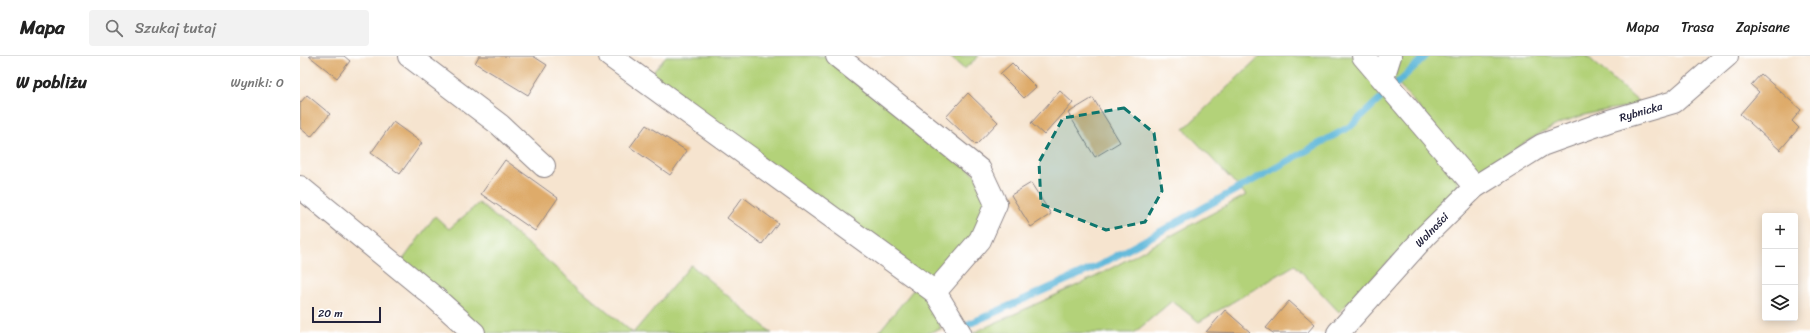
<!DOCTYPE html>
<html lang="pl">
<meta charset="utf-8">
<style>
body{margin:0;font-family:Sriracha,sans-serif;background:#f2f2f2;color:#222}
.controls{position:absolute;right:12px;bottom:12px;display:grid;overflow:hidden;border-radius:4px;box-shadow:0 2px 10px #0003}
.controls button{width:36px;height:36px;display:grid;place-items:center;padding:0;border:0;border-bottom:1px solid #e0e0e0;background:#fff;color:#222;font:20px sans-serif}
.scale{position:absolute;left:12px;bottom:10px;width:69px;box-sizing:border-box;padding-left:4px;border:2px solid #22223b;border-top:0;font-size:11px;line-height:14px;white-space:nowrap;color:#22223b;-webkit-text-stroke:3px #fff;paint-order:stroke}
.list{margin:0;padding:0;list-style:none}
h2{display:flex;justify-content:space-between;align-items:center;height:52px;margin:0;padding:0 16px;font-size:17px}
h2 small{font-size:13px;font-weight:400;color:#767676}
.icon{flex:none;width:22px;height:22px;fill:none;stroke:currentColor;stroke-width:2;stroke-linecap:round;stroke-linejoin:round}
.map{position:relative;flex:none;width:1510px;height:277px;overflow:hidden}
header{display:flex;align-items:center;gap:24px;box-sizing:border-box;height:56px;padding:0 20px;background:#fff;border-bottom:1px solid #e0e0e0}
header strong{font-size:19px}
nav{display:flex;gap:22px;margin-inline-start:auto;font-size:14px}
.search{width:280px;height:36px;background:#f2f2f2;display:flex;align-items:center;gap:10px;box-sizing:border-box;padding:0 14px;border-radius:4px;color:#767676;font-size:15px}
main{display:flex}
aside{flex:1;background:#fff}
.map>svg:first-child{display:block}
</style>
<header>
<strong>Mapa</strong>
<div class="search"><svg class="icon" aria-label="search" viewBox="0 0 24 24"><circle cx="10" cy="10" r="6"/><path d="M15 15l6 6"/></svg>Szukaj tutaj</div>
<nav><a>Mapa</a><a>Trasa</a><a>Zapisane</a></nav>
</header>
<main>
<aside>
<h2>W pobliżu<small>Wyniki: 0</small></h2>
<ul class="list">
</ul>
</aside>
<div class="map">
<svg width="1510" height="277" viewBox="0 0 1510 277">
<rect width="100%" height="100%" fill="#fff"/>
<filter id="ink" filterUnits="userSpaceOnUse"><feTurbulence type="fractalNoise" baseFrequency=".025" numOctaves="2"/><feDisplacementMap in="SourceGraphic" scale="8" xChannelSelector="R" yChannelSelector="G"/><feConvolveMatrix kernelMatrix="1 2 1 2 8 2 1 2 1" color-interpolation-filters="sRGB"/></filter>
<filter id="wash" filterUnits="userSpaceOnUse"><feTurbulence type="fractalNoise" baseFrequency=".012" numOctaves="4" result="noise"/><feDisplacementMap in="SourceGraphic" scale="16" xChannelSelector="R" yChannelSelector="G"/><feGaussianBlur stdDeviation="0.9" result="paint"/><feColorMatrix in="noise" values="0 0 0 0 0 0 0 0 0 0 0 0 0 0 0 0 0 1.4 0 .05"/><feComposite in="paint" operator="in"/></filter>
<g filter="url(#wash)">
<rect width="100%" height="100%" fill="#f6e4cf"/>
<g fill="#b3d279" stroke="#6a7a5a">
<polygon points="366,0 527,0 675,118 689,151 681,169 631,226 350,20"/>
<polygon points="649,0 679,0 664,13"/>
<polygon points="960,0 1055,0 1156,119 1159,134 1039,256 995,209 899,266 872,245 834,277 673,277 795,221 946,139 884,73"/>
<path d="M1099 0H1287L1342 49C1321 52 1299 54 1278 61 1242 71 1211 98 1179 116L1160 100 1091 19Z"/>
<polygon points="179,147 333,277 391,209 472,277 184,277 102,205 135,160 149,173"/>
<polygon points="617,229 630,247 641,273 635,274 630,277 578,277"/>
</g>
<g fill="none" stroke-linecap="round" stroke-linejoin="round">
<polyline stroke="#5bb6d9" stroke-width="7" points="660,272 798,210 1051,70 1126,0"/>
</g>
<g id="blocks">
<g fill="#deab6b">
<polygon points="9,0 44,0 50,5 37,22"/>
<polygon points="179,0 233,0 247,9 228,39 175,7"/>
<polygon points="712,7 736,31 724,42 700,18"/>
<polygon points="1461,18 1501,54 1492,65 1499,72 1480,94 1440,58 1459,36 1451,29"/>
<polygon points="760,35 773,47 744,79 731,67"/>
<polygon points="668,37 698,66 676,89 646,61"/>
<polygon points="7,39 30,58 11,81 0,72 0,47"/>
<polygon points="793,42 820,86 795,101 768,57"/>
<polygon points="93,66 122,87 100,118 71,97"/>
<polygon points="346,69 387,95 370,119 330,91"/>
<polygon points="205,104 258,142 235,175 181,138"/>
<polygon points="731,127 751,158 731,171 711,139"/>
<polygon points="443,141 478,167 462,188 427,162"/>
<polygon points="989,245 1015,268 1007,277 973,277 966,272"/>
<polygon points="925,254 950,276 949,277 906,276"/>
</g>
</g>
</g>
<g filter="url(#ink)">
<use href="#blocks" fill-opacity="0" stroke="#8c8385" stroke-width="1"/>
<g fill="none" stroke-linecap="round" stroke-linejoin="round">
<defs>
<g id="minor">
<polyline points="109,0 200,69 244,110"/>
<polyline points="310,0 635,236"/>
<polyline points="537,0 680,114 696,148 680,184 635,236 660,277"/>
<polyline points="1063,0 1175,131"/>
<polyline points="1083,22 1090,0"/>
<polyline points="0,131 133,240 174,277"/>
<polyline points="1038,277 1126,179 1175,131 1242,89 1309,65 1374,46 1427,0"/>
</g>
</defs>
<use href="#minor" stroke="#8c8385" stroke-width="24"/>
<use href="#minor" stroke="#fff" stroke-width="22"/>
</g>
</g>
<path fill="#0f766e" fill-opacity="0.2" stroke="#0f766e" stroke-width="3" stroke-dasharray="8 5" stroke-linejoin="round" d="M824 52 854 77 862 135 845 166 806 174 741 148 739 106 763 62Z"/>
<g text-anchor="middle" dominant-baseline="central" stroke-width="3.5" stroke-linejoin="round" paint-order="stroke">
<g font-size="11" fill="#22223b" stroke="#fff">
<text transform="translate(1341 56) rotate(-16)">Rybnicka</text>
<text transform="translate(1132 174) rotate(-46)">Wolności</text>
</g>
</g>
</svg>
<div class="controls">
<button>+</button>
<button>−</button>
<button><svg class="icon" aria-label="layers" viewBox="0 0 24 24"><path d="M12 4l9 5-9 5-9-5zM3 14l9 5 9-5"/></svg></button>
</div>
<div class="scale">20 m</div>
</div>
</main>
